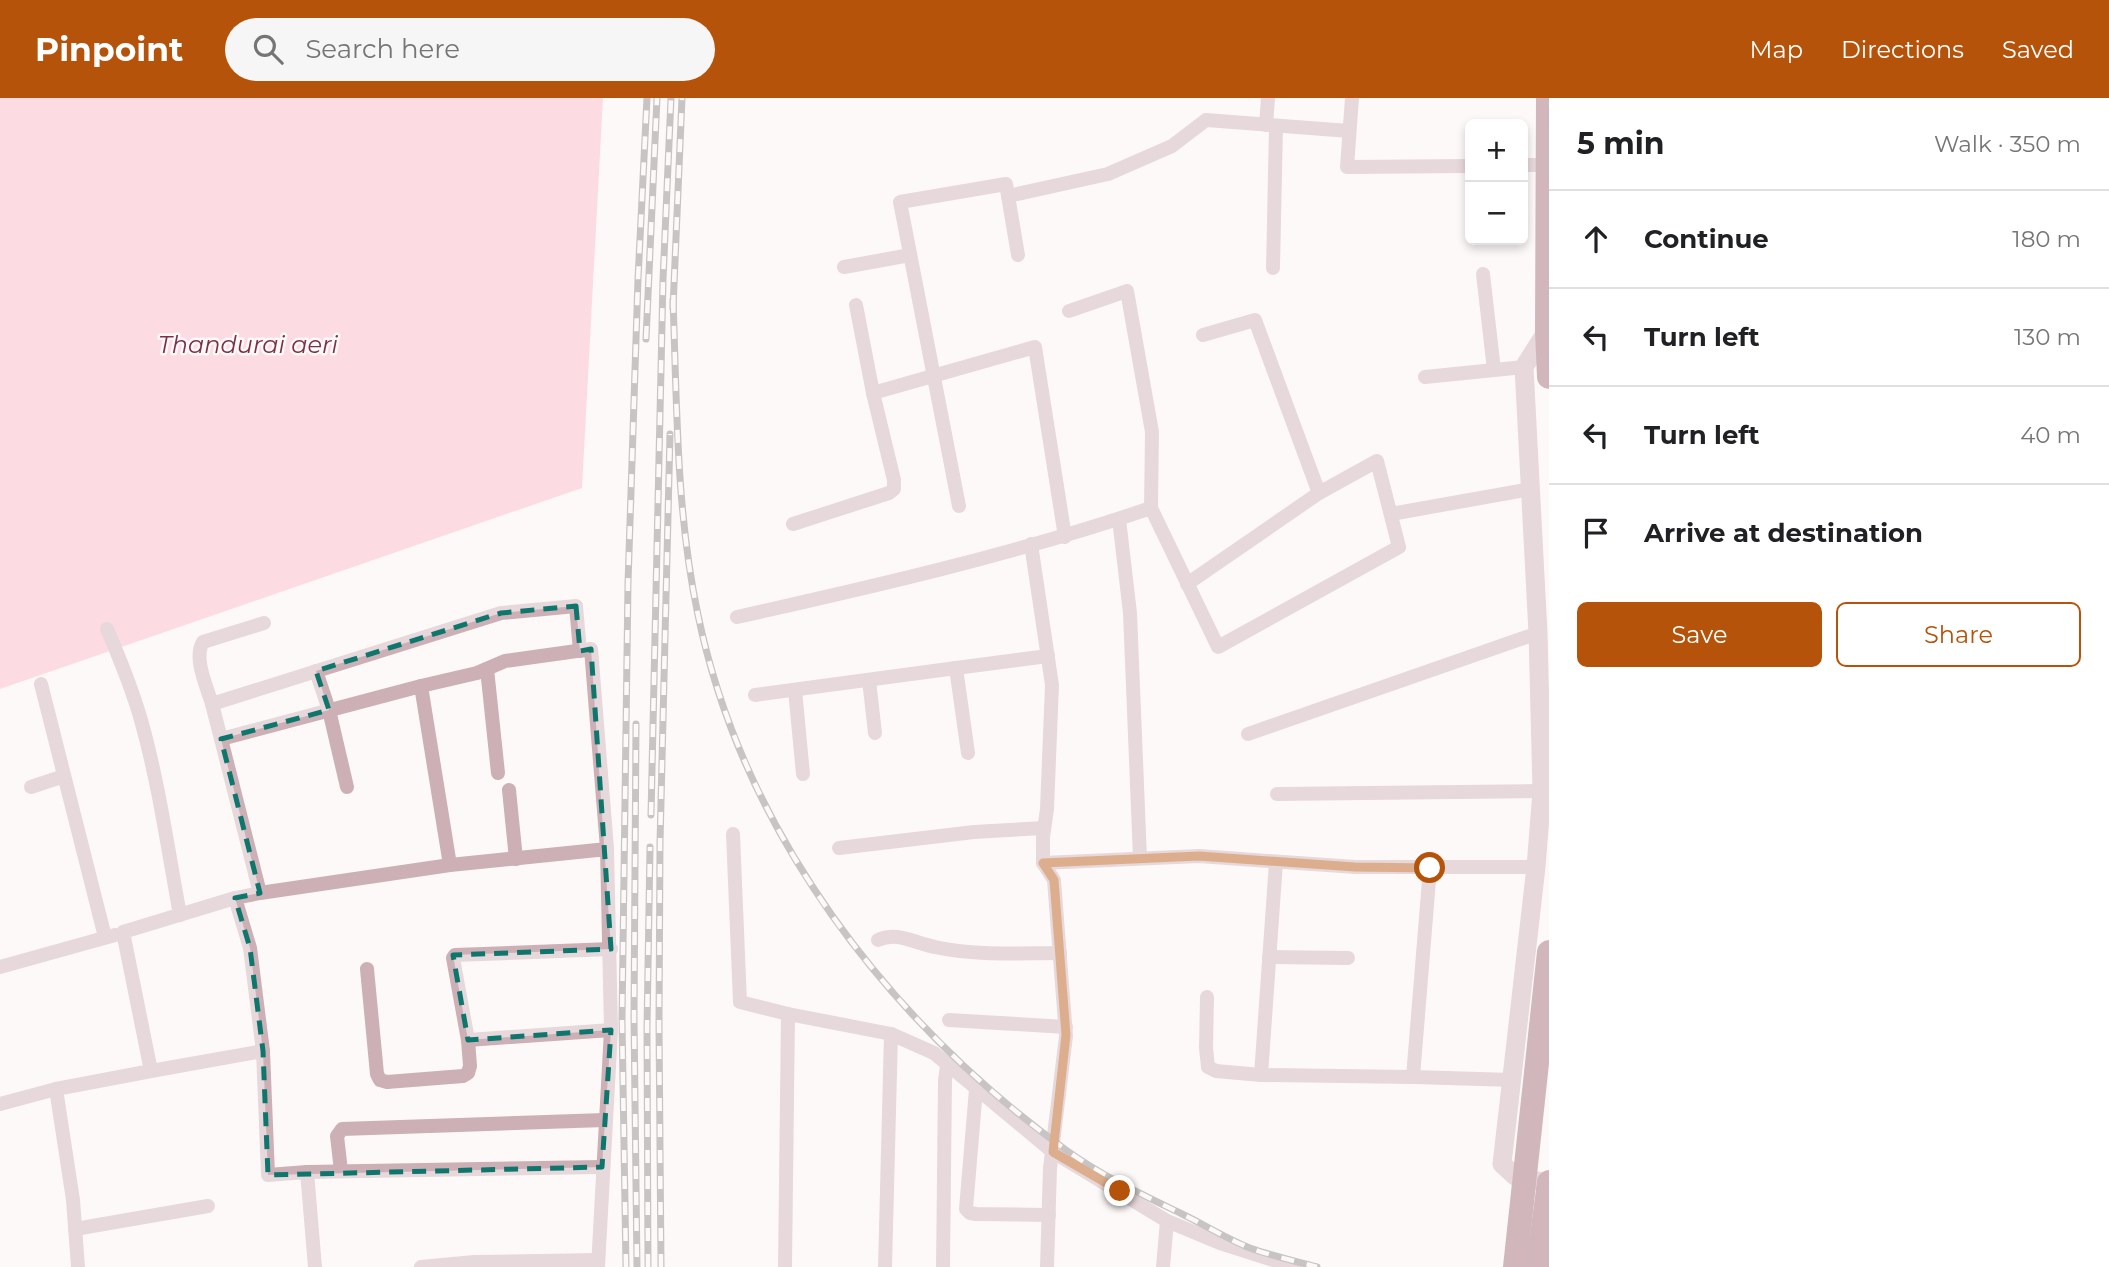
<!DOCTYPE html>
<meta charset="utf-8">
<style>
body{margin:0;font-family:Montserrat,sans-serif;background:#f6f6f6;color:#202124}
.controls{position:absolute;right:21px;top:21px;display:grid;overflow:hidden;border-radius:10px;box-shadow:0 4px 10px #0003}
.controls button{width:63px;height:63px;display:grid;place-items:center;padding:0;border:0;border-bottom:2px solid #e0e0e0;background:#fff;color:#202124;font:35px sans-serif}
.stop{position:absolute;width:21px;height:21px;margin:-16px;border:5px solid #b45309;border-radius:50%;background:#fff}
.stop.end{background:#b45309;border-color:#fff;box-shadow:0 2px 7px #0008}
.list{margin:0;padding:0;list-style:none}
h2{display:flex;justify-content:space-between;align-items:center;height:91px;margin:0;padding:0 28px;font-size:30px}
h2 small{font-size:23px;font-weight:400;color:#757577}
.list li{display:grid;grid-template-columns:46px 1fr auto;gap:21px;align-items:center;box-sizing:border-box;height:98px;padding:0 28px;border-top:2px solid #e0e0e0}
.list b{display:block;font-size:26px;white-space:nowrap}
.list em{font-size:23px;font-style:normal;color:#757577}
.actions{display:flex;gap:14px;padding:21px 28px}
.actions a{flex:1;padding:16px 0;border:2px solid #b45309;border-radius:10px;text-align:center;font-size:24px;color:#b45309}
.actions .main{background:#b45309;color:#fff}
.icon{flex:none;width:38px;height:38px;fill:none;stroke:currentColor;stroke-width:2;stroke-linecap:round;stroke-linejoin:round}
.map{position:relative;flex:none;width:1549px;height:1169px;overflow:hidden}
header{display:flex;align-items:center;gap:42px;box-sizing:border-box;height:98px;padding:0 35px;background:#b45309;color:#fff}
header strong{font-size:33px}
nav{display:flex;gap:38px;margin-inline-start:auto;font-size:24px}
.search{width:490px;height:63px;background:#f6f6f6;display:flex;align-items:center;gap:18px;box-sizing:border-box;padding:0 24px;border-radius:38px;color:#757577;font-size:26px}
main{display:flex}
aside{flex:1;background:#fff}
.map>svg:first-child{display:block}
</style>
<header>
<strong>Pinpoint</strong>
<div class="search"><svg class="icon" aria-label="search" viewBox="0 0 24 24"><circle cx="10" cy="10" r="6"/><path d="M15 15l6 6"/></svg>Search here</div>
<nav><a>Map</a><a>Directions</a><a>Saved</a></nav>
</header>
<main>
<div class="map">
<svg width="1549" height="1169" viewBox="0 0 1549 1169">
<rect width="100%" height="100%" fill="#fef9f9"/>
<polygon fill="#fbb9c6" points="0,0 603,0 582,390 0,591"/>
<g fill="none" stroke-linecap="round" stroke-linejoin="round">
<g stroke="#cdb0b5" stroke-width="14">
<polyline points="1352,0 1347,69 1470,68"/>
<polyline points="1266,27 1268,0"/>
<polyline points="1523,67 1549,67"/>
<polyline points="1008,98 1108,76 1172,48 1206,22 1349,33"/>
<polyline points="844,169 910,157"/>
<polyline points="1273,170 1276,28"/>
<polyline points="1483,176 1494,272"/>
<polyline points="1425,279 1524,269"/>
<polyline points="873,295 1035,249 1065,439"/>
<polyline points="959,408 900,104 1006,86 1018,157"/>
<polyline points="1151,410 1218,549 1399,449 1377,363 1319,395 1255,222 1203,237"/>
<polyline points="1391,416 1531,391"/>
<polyline points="1119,421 1130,515 1140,760"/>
<polyline points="793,426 889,395 894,391 894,382 873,295 856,207"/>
<polyline points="1031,446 1052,587 1047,711 1043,739 1043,765 1054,782 1066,938 1050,1070 1047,1169"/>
<polyline points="1187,486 1319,395"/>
<path d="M737 519C876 488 1015 456 1151 410L1152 334 1127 193 1069 213"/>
<path d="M107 531C120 561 132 591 141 622 159 686 168 752 180 817"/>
<polyline points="956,570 1048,558"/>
<polyline points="487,571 498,675"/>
<polyline points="316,573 329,612 347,689"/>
<polyline points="869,582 875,635"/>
<polyline points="41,586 105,839"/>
<polyline points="421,588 221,641 260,795 450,767"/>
<polyline points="795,592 803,676"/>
<polyline points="755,597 956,570 968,655"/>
<path d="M212 606C207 589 193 560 203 544L264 525"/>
<polyline points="1248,636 1538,535"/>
<polyline points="221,641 212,606 501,515 576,508 580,553"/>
<polyline points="31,689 64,678"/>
<polyline points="509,692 516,761"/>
<polyline points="1277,696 1542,693"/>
<polyline points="733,736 740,904 788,916 891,936 885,1169"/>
<polyline points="839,750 974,734 1044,730"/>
<polyline points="1276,764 1261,977 1413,979"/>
<polyline points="1043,765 1199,758 1355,769 1536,769"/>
<polyline points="1430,770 1413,979 1513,982"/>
<polyline points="260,795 235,800 250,850 263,953 268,1077 307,1074 315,1169"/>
<path d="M878 842C897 833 914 845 935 849 975 858 1019 855 1060 855"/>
<polyline points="1269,859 1348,860"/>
<polyline points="0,869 115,837"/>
<polyline points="367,871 377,976 380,982 387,984 463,978 468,975 470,968 468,942 611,932"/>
<polyline points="1207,899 1206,950 1208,969 1216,973 1261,977"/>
<polyline points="949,922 1066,929"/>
<polyline points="891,936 934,955 1053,1054 1167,1123 1220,1145 1295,1169"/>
<polyline points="468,942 453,860 455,857 611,851"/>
<polyline points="151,973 263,953"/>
<polyline points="976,991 966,1111 970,1115 976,1116 1049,1117"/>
<polyline points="0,1006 56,991"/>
<polyline points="341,1073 337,1038 342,1031 605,1022"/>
<polyline points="307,1074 602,1069"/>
<polyline points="75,1131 208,1108"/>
<polyline points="78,1169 73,1102 56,991 151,973 123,834 235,800"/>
<polyline points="421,1169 474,1164 598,1162"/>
<polyline points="598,1169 611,932 607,751 606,738 591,551 505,563 477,575 421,588 450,767 607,751"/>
<polyline points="785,1169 788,916"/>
<polyline points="943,1169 945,982 947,968"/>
<polyline points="1163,1169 1167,1123"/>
</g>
<polyline stroke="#cdb0b5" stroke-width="19" points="1538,1083 1515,1078 1502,1066 1536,769 1542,693 1538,535 1524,269 1547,233"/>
<g stroke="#9c6671" stroke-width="24">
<polyline points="1548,0 1547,233 1549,279"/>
<polyline points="1538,1169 1549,1084"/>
</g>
<defs>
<g id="rail">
<path d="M673 202C677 306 676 414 698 517 743 734 888 923 1066 1052 1102 1078 1143 1097 1182 1116 1205 1127 1227 1141 1250 1150 1272 1158 1295 1163 1317 1169"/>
<polyline points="673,210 682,0"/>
<polyline points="646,241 657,0"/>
<polyline points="636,626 634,920 637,1169"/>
<polyline points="651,717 663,182 671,0"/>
<polyline points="626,1169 622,922 628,485 638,181 647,0"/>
<polyline points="648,1169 647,930 650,749"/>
<polyline points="661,1169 659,926 660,745 670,336"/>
</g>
</defs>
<use href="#rail" stroke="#888484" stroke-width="7"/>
<use href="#rail" stroke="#fef9f9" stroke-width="4.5" stroke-dasharray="13" stroke-linecap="butt"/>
<polyline stroke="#9c6671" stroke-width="24" points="1515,1169 1549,854"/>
</g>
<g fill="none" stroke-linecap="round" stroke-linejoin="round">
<polyline stroke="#b45309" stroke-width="9" points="1120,1093 1053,1054 1066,937 1054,782 1043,765 1199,758 1355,769 1430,770"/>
</g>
<path d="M0 0H1549V1169H0ZM576 508 580 553 591 551 611 851 453 857 468 942 611 932 602 1069 268 1077 263 953 250 850 235 800 260 795 221 641 329 612 316 573 501 515Z" fill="#fef9f9" fill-opacity=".55" fill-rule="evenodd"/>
<path fill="none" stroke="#0f766e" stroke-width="5" stroke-dasharray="14 9" stroke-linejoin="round" d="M576 508 580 553 591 551 611 851 453 857 468 942 611 932 602 1069 268 1077 263 953 250 850 235 800 260 795 221 641 329 612 316 573 501 515Z"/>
<g text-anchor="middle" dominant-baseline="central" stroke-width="5" stroke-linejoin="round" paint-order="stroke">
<g font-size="24" font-style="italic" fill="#7c3045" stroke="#fef9f9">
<text x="248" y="246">Thandurai aeri</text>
</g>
</g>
</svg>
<div class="controls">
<button>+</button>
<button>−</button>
</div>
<div class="stop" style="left:1430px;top:770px"></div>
<div class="stop end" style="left:1120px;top:1093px"></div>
</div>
<aside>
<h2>5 min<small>Walk · 350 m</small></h2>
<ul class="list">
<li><svg class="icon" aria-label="ahead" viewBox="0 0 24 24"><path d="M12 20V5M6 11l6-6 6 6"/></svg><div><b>Continue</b></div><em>180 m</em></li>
<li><svg class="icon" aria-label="left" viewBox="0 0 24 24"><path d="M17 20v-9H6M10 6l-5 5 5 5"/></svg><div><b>Turn left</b></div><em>130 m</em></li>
<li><svg class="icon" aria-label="left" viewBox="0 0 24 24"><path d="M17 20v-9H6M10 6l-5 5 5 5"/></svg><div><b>Turn left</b></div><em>40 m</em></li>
<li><svg class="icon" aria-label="arrive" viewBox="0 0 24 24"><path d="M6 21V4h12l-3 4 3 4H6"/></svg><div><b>Arrive at destination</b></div></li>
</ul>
<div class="actions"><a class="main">Save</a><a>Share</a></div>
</aside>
</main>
